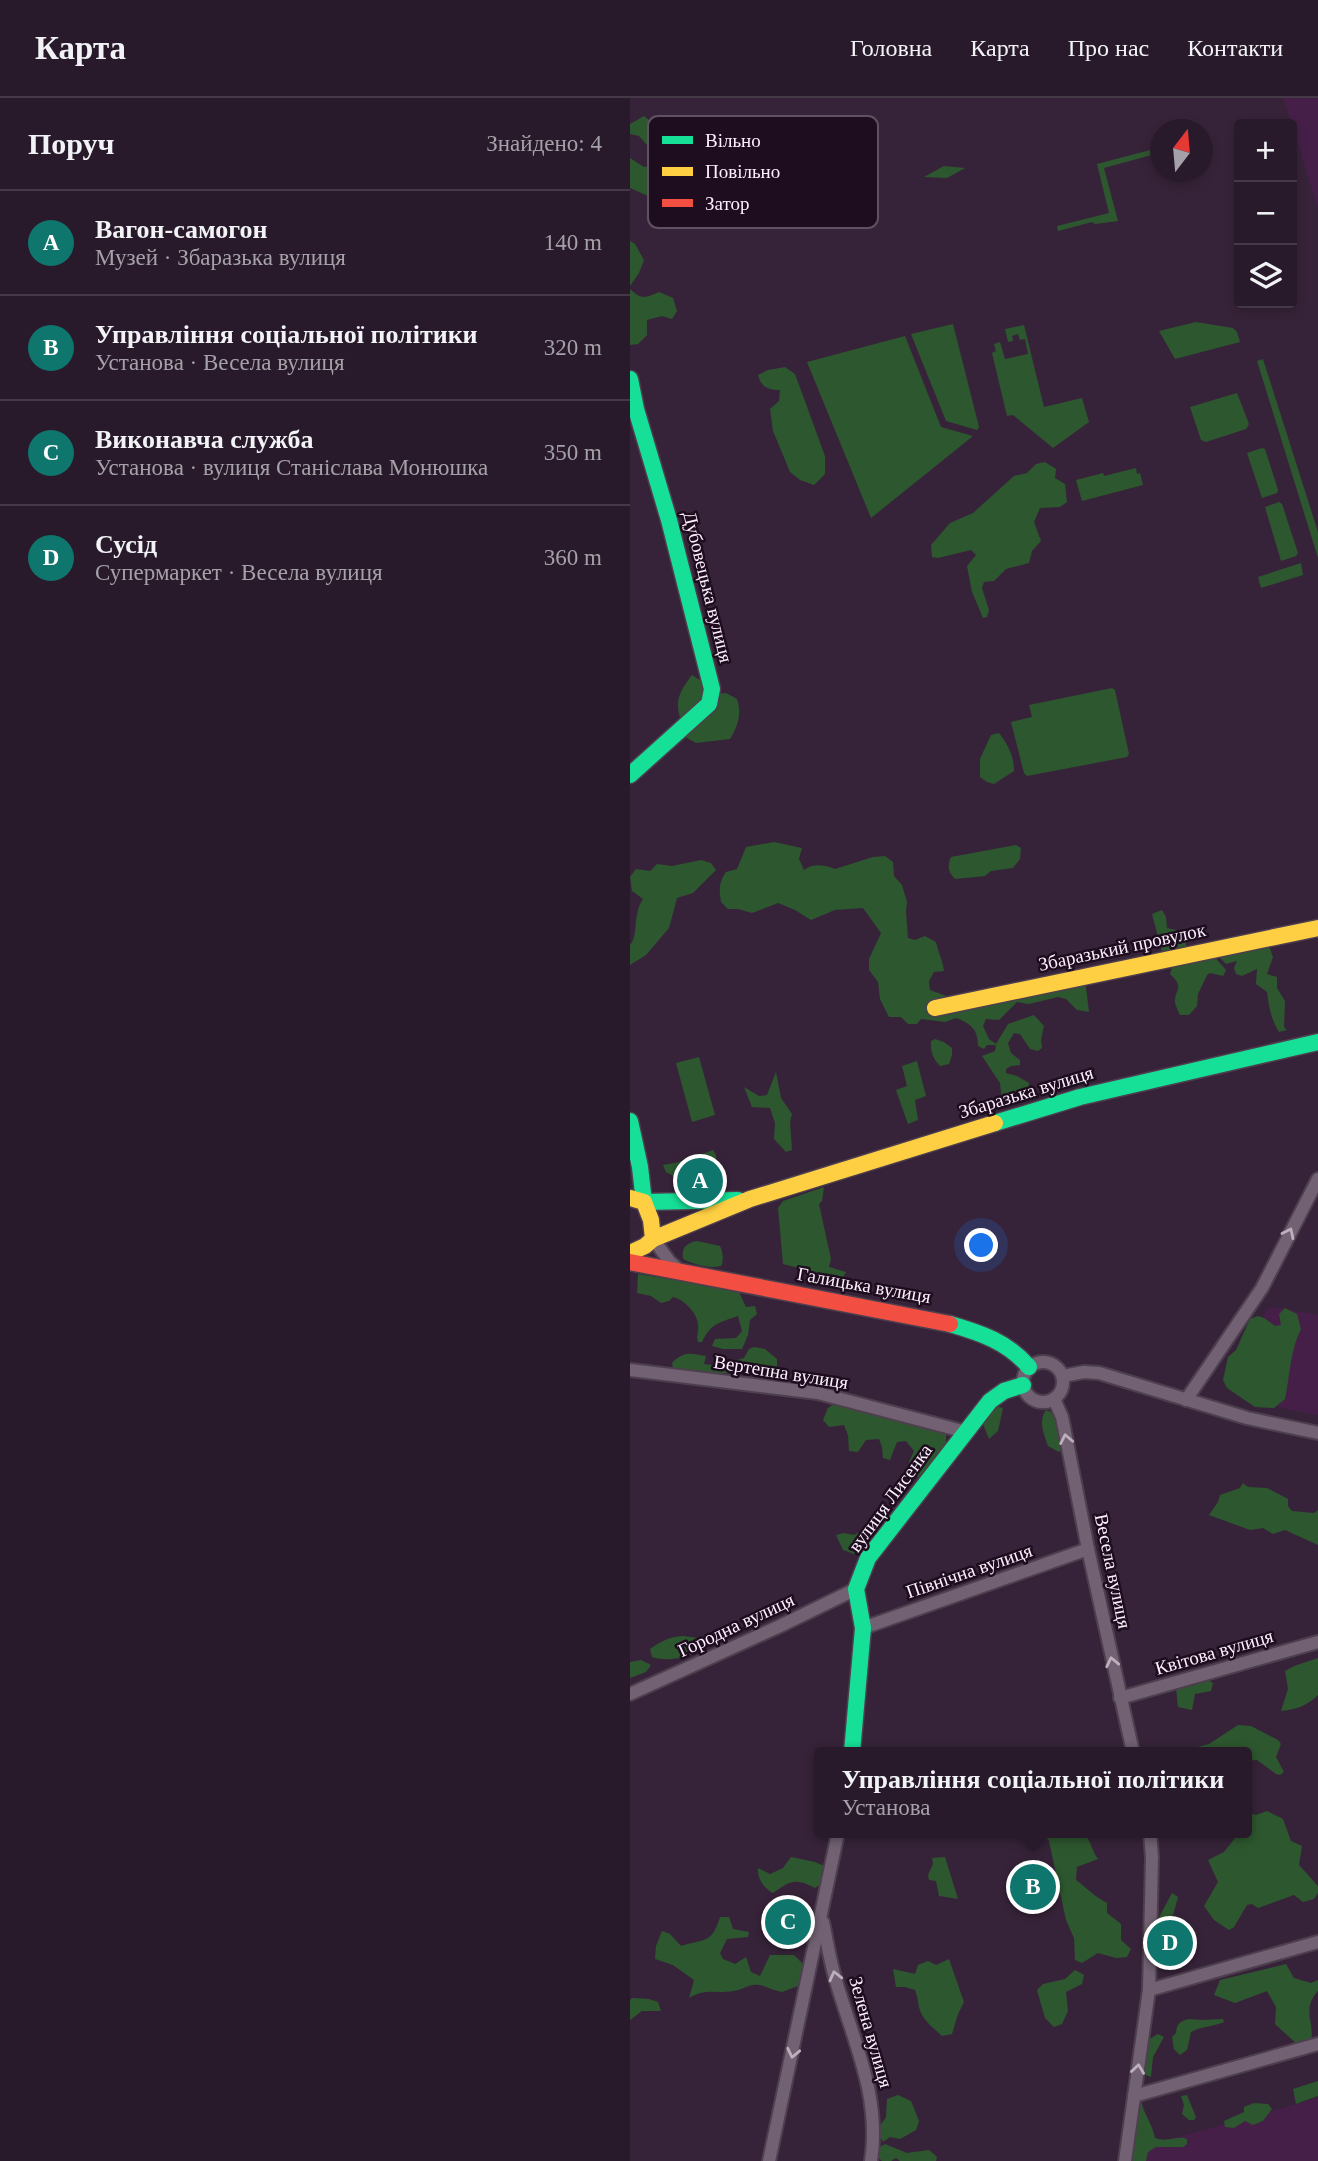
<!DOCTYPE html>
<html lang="uk">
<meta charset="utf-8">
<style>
body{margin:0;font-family:"Times New Roman",serif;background:#352737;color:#f1f3f6}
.controls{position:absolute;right:21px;top:21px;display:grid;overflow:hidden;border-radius:7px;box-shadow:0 4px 10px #0003}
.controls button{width:63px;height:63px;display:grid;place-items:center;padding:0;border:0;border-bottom:2px solid #453847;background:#291a2b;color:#f1f3f6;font:35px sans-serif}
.compass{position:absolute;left:520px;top:21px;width:63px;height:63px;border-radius:50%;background:#291a2b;box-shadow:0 4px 10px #0003;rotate:16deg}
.you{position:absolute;left:352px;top:1148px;width:24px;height:24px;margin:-18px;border:5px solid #fff;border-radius:50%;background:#1a73e8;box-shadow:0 0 0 10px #1a73e833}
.badge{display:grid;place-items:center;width:46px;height:46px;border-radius:50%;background:#0f766e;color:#fff;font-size:23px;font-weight:700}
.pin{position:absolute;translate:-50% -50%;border:4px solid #fff;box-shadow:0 2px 7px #0006}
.popup{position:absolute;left:184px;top:1649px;width:438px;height:91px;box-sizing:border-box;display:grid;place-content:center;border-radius:7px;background:#291a2b;filter:drop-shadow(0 2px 5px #0005);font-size:23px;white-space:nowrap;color:#a5a1a9}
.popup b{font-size:26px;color:#f1f3f6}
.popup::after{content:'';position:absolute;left:50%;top:100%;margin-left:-14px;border:14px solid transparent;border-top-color:#291a2b}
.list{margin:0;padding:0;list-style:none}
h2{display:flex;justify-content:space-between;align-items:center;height:91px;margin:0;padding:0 28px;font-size:30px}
h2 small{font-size:23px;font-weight:400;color:#a5a1a9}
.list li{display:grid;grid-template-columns:46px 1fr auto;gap:21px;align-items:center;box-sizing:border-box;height:105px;padding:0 28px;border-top:2px solid #453847}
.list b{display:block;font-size:26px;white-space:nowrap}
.list p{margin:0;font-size:23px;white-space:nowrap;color:#a5a1a9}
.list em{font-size:23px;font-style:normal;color:#a5a1a9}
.icon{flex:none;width:38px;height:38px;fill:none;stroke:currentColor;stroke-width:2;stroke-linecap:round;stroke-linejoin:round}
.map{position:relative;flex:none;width:688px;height:2063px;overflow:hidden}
header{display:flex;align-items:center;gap:42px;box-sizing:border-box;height:98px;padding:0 35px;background:#291a2b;border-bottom:2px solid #453847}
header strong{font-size:33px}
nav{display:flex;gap:38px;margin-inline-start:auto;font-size:24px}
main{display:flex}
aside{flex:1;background:#291a2b}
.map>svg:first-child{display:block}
</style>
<header>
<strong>Карта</strong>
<nav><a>Головна</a><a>Карта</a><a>Про нас</a><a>Контакти</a></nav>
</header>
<main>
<aside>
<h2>Поруч<small>Знайдено: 4</small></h2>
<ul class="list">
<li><span class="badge">A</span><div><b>Вагон-самогон</b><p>Музей · Збаразька вулиця</p></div><em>140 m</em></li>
<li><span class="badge">B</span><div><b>Управління соціальної політики</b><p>Установа · Весела вулиця</p></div><em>320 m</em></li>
<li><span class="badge">C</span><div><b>Виконавча служба</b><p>Установа · вулиця Станіслава Монюшка</p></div><em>350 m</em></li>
<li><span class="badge">D</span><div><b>Сусід</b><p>Супермаркет · Весела вулиця</p></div><em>360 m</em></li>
</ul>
</aside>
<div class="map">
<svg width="688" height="2063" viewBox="0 0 688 2063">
<rect width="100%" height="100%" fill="#372339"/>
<g fill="#451f48">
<polygon points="653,0 688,0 688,111 662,26"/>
<polygon points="644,1209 688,1217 688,1317 656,1311 598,1291 637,1211"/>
<polygon points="688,2000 688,2063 507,2063 509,2050"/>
</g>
<g fill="#2d572f">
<path d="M14 18 26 28C27 37 30 47 34 55 36 61 42 62 46 67 56 81 43 97 30 103L0 90V60L14 69 23 68 27 60 26 50 16 46 9 38 0 36V26Z"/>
<polygon points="528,50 529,55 474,70 488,123 465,126 462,124 428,133 427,128 479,115 467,66"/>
<polygon points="314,68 335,70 317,80 294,79"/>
<polygon points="236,82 238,95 217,98 215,85"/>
<polygon points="0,143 5,146 14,162 9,175 0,188"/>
<path d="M0 191C11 202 16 200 29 194L43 200 47 213 42 221 32 218 17 222V237L8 246 0 247Z"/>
<polygon points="566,224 603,230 607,234 610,244 545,261 529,233"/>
<polygon points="323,226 349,329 347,332 316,323 281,236"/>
<polygon points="394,227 414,309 452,300 459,324 423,350 383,317 377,318 362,255 366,253 364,246 370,244 375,261 398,256 395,241 390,242 388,236 382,238 383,243 378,244 375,231"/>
<polygon points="275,238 311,329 343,338 241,420 177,264"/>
<polygon points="633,261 688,434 688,460 627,263"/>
<path d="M155 269 165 276 195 358V376L184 387 170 382 160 374 143 333 140 311 149 303 150 292C138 292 131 289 128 277L138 272Z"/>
<polygon points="607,295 619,326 616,331 576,344 571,342 560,309"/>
<polygon points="632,350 635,351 648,392 647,395 632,400 617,355"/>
<polygon points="415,364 426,371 425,380 435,386 437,404 430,409 410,410 404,424 411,443 402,453 399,465 376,471 364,483 354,484 352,490 359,512 357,519 353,520 342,494 337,468 346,457 341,452 308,460 302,459 301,447 320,425 343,415 384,378 397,375 406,366"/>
<polygon points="506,370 507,376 510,375 513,387 452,403 446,382 473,375 474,378"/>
<polygon points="649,404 652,406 668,455 666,458 651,463 635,409"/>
<polygon points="671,465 673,477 631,490 628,479"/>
<path d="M62 577 78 587 77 597 96 595 107 601C112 616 108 628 100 641L66 645 55 639C48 609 41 604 62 577Z"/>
<polygon points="482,590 485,592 499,656 497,659 397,678 394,675 381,624 402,619 399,607"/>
<path d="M369 635C378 647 384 658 384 673L364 686 357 684 350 679V661L361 637Z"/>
<path d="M144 744 172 750 169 761 174 772C184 765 194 767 205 771L243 759 255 758 263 764 264 778 272 787 277 804 276 814 278 840 285 842 295 838 306 844C308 854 313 863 314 873L304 874 299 883 300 892 327 902 455 881 459 914 447 912 436 901 428 899 399 906 387 904 369 922 356 921 353 928 359 941 366 946 378 926 404 917 414 928 411 942 412 950 408 953 400 951 390 936 384 935 378 945 381 955 390 962V967L381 968 376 971V975L387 978 399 985 398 994 382 1005 372 1003 370 985 352 958 365 953 366 947H357L354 951 348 948C348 931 341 926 326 920L315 924 291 921 287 926H278L271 919H259L250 901 248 884 239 872V861L251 835 233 810 205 812 181 822 165 812 148 805 122 815 108 811H98L91 804C89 791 89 784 96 774L107 771 116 749Z"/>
<path d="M386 747 391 750 390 761 383 770 361 773 355 778 325 781C318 774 317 768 321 759Z"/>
<path d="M71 762 81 765 86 772 63 795 47 800 39 830 16 857 0 867V847C9 837 2 817 13 801L2 793 0 779 6 771 20 773 27 766 42 768Z"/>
<path d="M532 812 536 819 537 830 546 832 556 839V850L582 856 596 872 593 878 580 875 577 877 568 896 567 908 559 917H550C549 915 545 906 545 905 545 890 555 890 540 876L546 856 532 854 522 816Z"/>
<path d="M637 843 643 859 637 876 647 879V890L655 903 654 929 657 932 649 934C641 921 639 909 637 894L626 886 627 871 612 878 606 876 604 870 607 863 596 866 588 858Z"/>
<path d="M305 941 314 944 322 950V957L319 966 310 968C303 961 300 953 301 943Z"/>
<polygon points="69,959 85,1017 62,1024 46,965"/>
<polygon points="287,963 296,998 285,1002 288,1022 278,1026 266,992 277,988 272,968"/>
<polygon points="146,974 151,1000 162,1016 160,1024 162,1052 156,1054 144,1041 145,1025 140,1010 122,1009 114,989 129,998 137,997"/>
<path d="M83 1052 86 1057 89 1077 80 1086H61L52 1081 53 1077 47 1076 45 1079 36 1074 33 1067C50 1065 67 1058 83 1052Z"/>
<polygon points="194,1089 192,1103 189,1106 201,1161 199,1169 216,1174 212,1181 153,1166 148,1110 153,1103"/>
<path d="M67 1143 90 1148C93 1154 94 1163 91 1168 81 1171 62 1166 53 1161 51 1149 57 1145 67 1143Z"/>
<path d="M8 1176 108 1192 116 1209 125 1208 127 1216 120 1222 118 1237 112 1251H93L82 1248 85 1241 106 1240 112 1233 108 1218C89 1225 81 1225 72 1244H68C66 1237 69 1234 68 1227 68 1215 53 1201 43 1199L39 1203 31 1205 21 1198 7 1195Z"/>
<path d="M655 1210 667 1216 671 1231C660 1253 660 1277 655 1301L644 1310 625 1309 597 1290 593 1282 598 1259 606 1252 620 1221 628 1218 634 1220 645 1228 651 1227 649 1216Z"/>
<path d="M124 1249 135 1251 147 1261V1278L138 1281 121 1275H74L43 1270 42 1265C53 1253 61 1255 76 1258L74 1266 96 1269 101 1264 114 1260 119 1251Z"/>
<polygon points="215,1298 316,1332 316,1354 288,1379 280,1376 279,1364 284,1353 276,1343 267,1344 260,1362 253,1360 252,1349 249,1341 236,1342 228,1354 219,1353 218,1337 214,1327 199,1329 193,1322 198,1310"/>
<polygon points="364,1308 373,1310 368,1333 359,1341 353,1326"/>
<path d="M416 1312 430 1318 436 1347 429 1354 418 1348C414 1336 408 1323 416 1312Z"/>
<polygon points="613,1385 618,1389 637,1390 658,1401 658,1408 662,1413 684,1415 688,1412 688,1447 655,1432 643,1436 633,1430 620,1432 579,1417 588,1404 590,1397 610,1390"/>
<path d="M238 1423 245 1424 249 1431C242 1441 231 1446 224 1456L213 1452 206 1437 214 1435 224 1437 231 1433Z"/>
<path d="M53 1538 68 1540 71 1552C57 1560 37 1564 22 1559L20 1551C31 1543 39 1539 53 1538Z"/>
<path d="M688 1560V1597C677 1608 667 1611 651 1613L658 1591 655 1573 664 1568Z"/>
<polygon points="11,1562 21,1567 16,1574 0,1580 0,1564"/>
<polygon points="576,1581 583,1585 581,1593 565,1596 562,1612 548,1609 546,1590 550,1586 562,1588"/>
<polygon points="608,1627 621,1628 648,1642 651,1646 646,1659 654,1674 650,1677 646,1676 627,1662 617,1663 616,1654 548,1654 579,1646"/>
<polygon points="637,1713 653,1721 661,1743 672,1748 669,1767 688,1788 688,1795 684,1801 673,1804 664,1797 628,1810 622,1806 617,1807 604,1829 599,1832 584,1822 574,1808 588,1784 578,1762 594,1754 609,1735 616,1735 617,1715 626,1717"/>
<path d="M413 1735H440L444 1738H456C462 1746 462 1753 468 1761L447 1769 446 1782C457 1790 465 1799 477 1805V1815L491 1826V1842L501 1851 497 1859 486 1860 468 1855 452 1865 445 1862 444 1840 436 1822 419 1743Z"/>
<path d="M161 1759 185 1764 199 1770 197 1782 185 1790C166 1780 161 1782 143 1795 134 1790 127 1781 128 1770L140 1776 153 1770Z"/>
<polygon points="315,1759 328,1801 309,1798 306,1783 299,1782 298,1777 303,1766 302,1760"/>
<polygon points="542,1795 548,1799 539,1832 533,1831 527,1823"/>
<path d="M90 1819H99L103 1831 119 1834 118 1839 97 1841 90 1855 93 1861 105 1866 116 1859 121 1874 130 1878 140 1857H164L175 1868 173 1886 152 1894C144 1893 137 1889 130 1887 119 1885 113 1892 103 1893 85 1896 76 1890 59 1900L64 1882 43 1867 25 1861 26 1848 32 1833 40 1836 51 1848C74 1841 82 1846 90 1819Z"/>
<path d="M319 1861 334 1904 328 1916 322 1936 312 1938C305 1931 295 1924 291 1915 288 1908 288 1899 285 1892L275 1889H266L263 1871 285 1876 288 1867 298 1863 306 1867Z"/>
<path d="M656 1866 664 1880 681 1885 688 1882V1893C671 1911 685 1925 681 1943L669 1948 645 1926 646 1909 637 1893 605 1905 584 1897 590 1882Z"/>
<polygon points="445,1872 454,1877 452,1886 436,1894 438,1913 432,1926 424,1929 415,1920 407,1892 413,1886 435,1881"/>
<polygon points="2,1900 19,1901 28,1904 31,1913 12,1913 0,1922 0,1902"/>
<path d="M559 1921 572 1922 593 1921 594 1924C583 1929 572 1928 561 1934L557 1952 550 1957 544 1951 542 1939 546 1935C547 1925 550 1923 559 1921Z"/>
<polygon points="528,1936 534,1939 523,1959 521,1979 511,1975 514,1944"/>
<polygon points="688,1983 688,1998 666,2006 663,1991"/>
<polygon points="268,1997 281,2003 289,2023 286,2032 270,2041 260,2039 253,2044 247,2032 256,2019 257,2001"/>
<polygon points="557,1997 566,2019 564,2022 559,2022 552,2016 554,2007 551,1998"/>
<path d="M511 2002C514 2017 522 2025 525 2040 539 2045 546 2037 557 2041V2046L553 2049H526L518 2054 516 2063H494L507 2005Z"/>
<polygon points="624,2005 638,2006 642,2011 633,2023 623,2027 615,2023 604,2030 595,2029 594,2023 614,2014 614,2009"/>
<polygon points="255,2046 277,2055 299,2052 307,2059 306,2063 270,2063 266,2060 261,2063 252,2063 249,2060 248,2050"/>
</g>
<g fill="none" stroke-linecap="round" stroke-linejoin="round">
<defs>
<g id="street">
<polyline points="23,1141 40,1164 50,1173"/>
<circle cx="413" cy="1284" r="20"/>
<polyline points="0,1272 188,1295 336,1334"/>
<polyline points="433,1278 454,1274 469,1275 617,1320 688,1335"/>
<polyline points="424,1301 432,1319 458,1451 503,1654"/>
<polyline points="556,1302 632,1190 688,1081"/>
<polyline points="233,1530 458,1451"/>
<polyline points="0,1596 150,1528 226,1491"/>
<polyline points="490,1600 688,1544"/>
<path d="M193 1824C197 1843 200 1864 206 1883 223 1942 251 1999 241 2063"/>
<polyline points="519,1892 688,1844"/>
<polyline points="504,1998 688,1946"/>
<polyline points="139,2063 208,1735"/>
<polyline points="495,2063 519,1892 522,1759 520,1735"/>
</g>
<g id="fast">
<polyline points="0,281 6,311 39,422 82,591 79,606 0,677"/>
<polyline points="0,1023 10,1069 14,1104"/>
<polyline points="365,1025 450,999 688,944"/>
<polyline points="14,1104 108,1102"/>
<path d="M320 1226C351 1235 378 1244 399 1269"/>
<polyline points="222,1654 233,1530 226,1491 238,1460 360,1303 374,1293 393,1287"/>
</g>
<g id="slow">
<polyline points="305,910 688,830"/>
<polyline points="0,1100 14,1104 21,1122 23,1141 15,1148 0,1155"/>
<polyline points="23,1141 120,1101 365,1025"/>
</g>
<polyline id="jam" points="0,1164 320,1226"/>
</defs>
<use href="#street" stroke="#4e3f4e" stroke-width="16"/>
<use href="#fast" stroke="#4e3f4e" stroke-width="19"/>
<use href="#slow" stroke="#4e3f4e" stroke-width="19"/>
<use href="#jam" stroke="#4e3f4e" stroke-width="19"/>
<use href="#street" stroke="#716172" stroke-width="12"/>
<use href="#fast" stroke="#16e098" stroke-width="16"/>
<use href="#slow" stroke="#ffcf43" stroke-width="16"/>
<use href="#jam" stroke="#f24e42" stroke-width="16"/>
</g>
<defs><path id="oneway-chevron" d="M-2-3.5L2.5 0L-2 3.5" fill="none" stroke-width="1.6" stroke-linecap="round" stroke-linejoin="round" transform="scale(1.75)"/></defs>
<g stroke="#beafbe">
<use href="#oneway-chevron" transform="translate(659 1135) rotate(-64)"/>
<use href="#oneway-chevron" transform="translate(436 1341) rotate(-101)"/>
<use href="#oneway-chevron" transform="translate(482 1564) rotate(-102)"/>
<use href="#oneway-chevron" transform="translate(205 1878) rotate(-104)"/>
<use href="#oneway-chevron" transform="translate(163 1955) rotate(102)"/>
<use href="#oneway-chevron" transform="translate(508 1971) rotate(-82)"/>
</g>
<g text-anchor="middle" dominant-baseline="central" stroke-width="5" stroke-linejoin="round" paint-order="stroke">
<g font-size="19" fill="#fdeffd" stroke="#1d0d1e">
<text transform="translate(78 489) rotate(76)">Дубовецька вулиця</text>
<text transform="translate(492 849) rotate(-12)">Збаразький провулок</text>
<text transform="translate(396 994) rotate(-17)">Збаразька вулиця</text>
<text transform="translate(234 1187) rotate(10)">Галицька вулиця</text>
<text transform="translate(151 1274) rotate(9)">Вертепна вулиця</text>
<text transform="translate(260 1400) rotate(-54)">вулиця Лисенка</text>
<text transform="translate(339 1473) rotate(-19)">Північна вулиця</text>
<text transform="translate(483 1473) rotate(78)">Весела вулиця</text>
<text transform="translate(106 1527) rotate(-25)">Городна вулиця</text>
<text transform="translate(584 1554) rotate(-16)">Квітова вулиця</text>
<text transform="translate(241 1934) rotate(74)">Зелена вулиця</text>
</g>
</g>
<rect x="18" y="18" width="230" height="112" rx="10" fill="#1d0d1e" stroke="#605161" stroke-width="2"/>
<rect x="32" y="38" width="31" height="8" fill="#16e098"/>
<rect x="32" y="69" width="31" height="9" fill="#ffcf43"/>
<rect x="32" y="101" width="31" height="8" fill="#f24e42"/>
<g font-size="19" fill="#fdeffd">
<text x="75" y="49">Вільно</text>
<text x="75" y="80">Повільно</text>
<text x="75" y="112">Затор</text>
</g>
</svg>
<div class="controls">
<button>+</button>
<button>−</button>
<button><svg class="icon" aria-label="layers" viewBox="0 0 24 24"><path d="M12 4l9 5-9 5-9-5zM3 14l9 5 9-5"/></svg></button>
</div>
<svg class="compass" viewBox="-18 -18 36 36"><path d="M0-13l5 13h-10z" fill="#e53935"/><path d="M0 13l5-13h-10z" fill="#a5a1a9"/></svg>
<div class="you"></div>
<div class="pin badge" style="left:70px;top:1083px">A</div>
<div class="pin badge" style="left:403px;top:1789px">B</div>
<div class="popup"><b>Управління соціальної політики</b>Установа</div>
<div class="pin badge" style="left:158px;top:1824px">C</div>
<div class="pin badge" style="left:540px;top:1845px">D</div>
</div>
</main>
